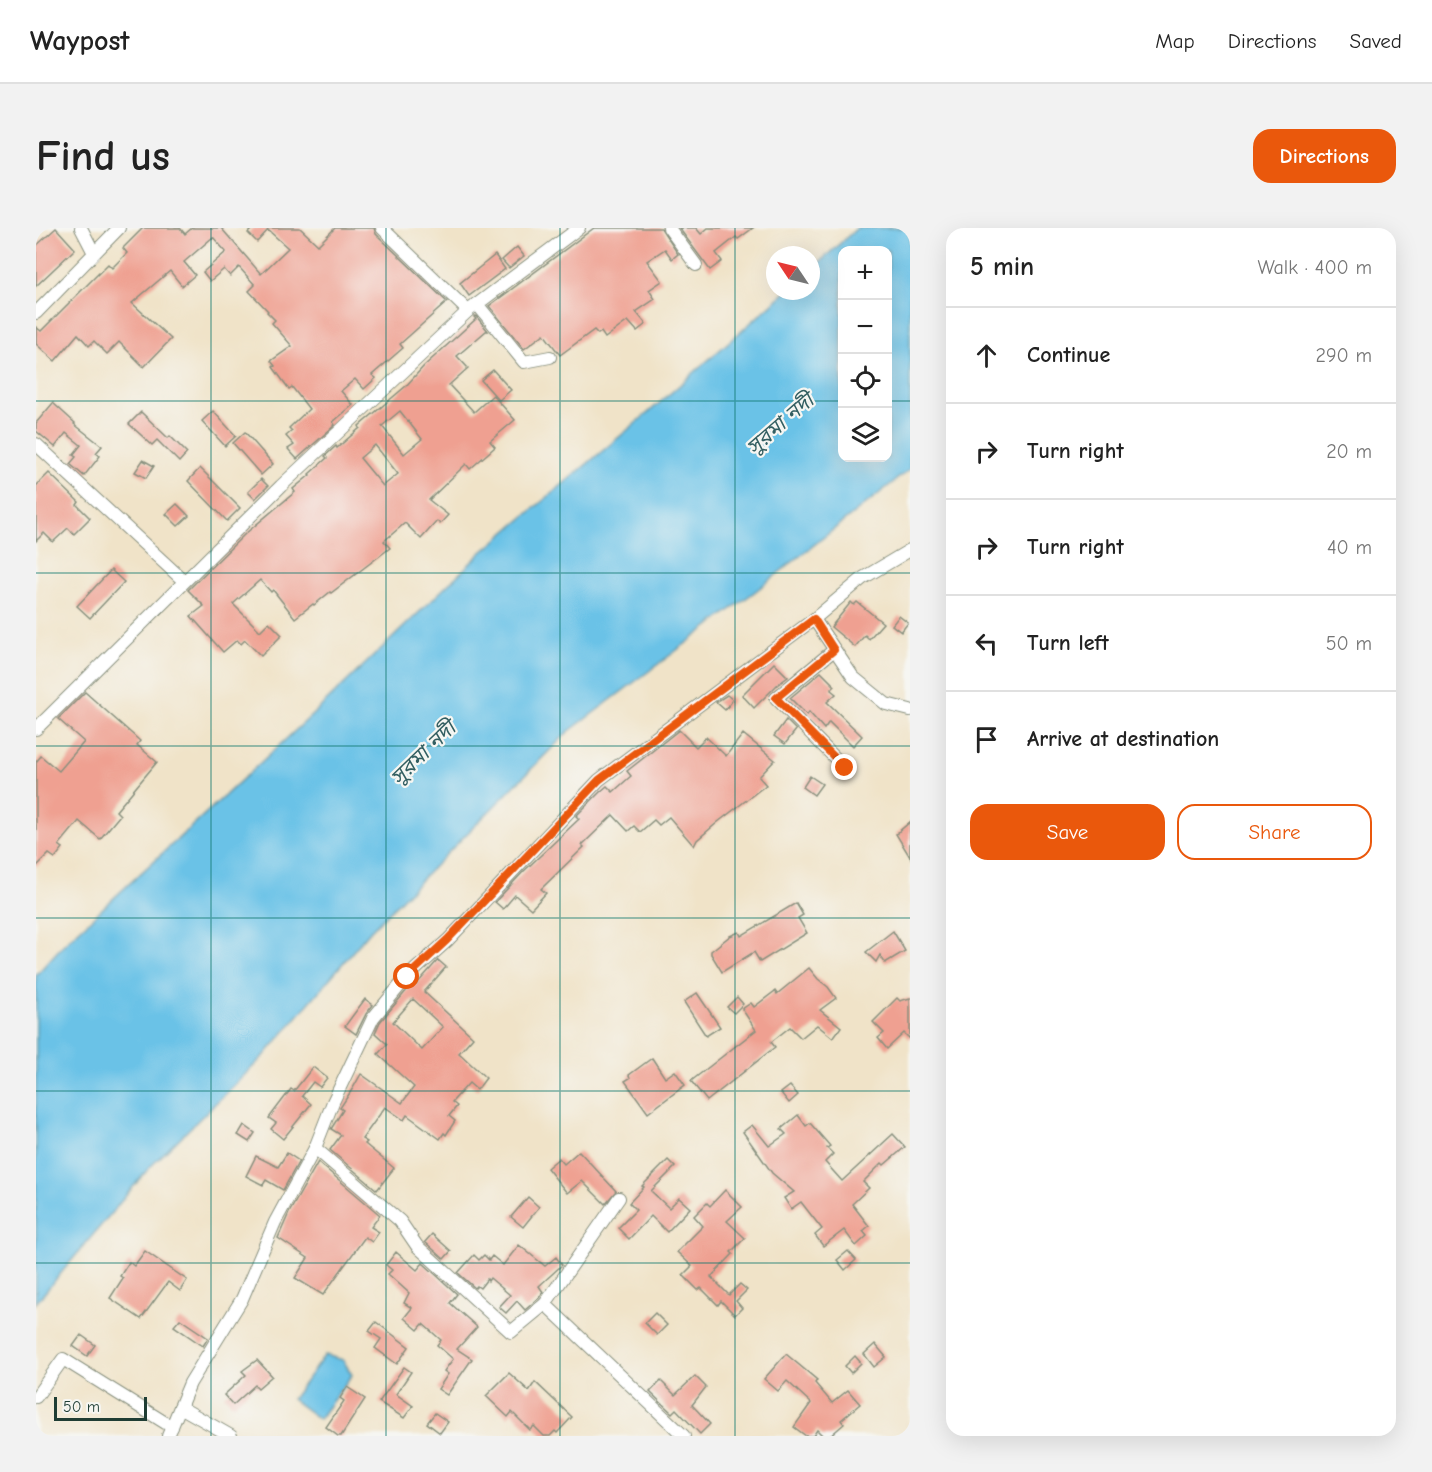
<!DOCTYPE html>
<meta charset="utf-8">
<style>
body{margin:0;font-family:"Comic Neue","Noto Sans Bengali",sans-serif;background:#f2f2f2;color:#222}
.controls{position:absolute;right:18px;top:18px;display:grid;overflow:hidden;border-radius:12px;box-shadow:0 6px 24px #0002}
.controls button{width:54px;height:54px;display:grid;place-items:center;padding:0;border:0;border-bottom:2px solid #e0e0e0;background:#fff;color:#222;font:30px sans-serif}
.compass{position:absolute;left:730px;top:18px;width:54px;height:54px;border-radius:50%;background:#fff;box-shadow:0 6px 24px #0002;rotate:305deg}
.scale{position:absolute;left:18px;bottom:15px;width:93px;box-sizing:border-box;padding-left:6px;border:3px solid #1f3d34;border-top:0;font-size:16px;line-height:21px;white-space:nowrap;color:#1f3d34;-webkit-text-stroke:4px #f6f6f2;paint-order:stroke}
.stop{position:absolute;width:18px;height:18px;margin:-14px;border:4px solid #ea580c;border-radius:50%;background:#fff}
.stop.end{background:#ea580c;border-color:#fff;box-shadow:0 2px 6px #0008}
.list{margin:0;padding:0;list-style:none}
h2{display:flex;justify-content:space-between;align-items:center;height:78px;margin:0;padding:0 24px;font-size:26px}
h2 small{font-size:20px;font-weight:400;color:#767676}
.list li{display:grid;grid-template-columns:39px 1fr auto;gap:18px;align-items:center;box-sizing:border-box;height:96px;padding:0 24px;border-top:2px solid #e0e0e0}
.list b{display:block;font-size:22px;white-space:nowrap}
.list em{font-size:20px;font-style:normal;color:#767676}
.actions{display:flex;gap:12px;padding:18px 24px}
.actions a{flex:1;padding:14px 0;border:2px solid #ea580c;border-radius:18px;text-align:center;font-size:21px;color:#ea580c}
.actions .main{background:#ea580c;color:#fff}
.icon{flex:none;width:33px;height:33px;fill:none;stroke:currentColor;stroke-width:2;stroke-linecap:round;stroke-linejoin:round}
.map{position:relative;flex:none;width:874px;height:1208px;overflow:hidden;border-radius:18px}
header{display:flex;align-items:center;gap:36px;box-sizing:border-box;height:84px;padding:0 30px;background:#fff;border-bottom:2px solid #e0e0e0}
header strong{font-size:28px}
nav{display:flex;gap:33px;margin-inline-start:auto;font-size:21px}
.intro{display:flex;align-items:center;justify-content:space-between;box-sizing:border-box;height:144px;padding:0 36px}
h1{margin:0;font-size:42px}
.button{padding:15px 27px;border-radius:18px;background:#ea580c;color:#fff;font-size:21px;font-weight:700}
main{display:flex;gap:36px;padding:0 36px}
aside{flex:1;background:#fff;border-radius:18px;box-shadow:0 6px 24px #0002}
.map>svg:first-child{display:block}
</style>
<header>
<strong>Waypost</strong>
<nav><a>Map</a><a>Directions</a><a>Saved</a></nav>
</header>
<div class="intro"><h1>Find us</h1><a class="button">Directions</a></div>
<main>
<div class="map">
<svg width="874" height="1208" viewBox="0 0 874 1208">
<rect width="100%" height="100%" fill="#f6f6f2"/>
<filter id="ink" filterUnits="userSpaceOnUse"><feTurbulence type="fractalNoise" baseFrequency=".0167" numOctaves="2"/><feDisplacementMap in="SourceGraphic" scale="12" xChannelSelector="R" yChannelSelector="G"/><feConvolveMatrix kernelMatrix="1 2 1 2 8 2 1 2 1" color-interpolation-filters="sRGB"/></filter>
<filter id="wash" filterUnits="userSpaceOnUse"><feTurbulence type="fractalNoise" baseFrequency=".008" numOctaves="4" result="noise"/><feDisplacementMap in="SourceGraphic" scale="24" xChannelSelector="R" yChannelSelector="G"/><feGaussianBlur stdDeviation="1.35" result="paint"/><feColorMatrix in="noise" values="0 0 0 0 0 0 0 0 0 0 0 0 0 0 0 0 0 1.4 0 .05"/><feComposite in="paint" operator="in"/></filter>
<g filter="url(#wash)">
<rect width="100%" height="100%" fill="#f0e3c8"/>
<g fill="#6ac2e7" stroke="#44808e" stroke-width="1.5" fill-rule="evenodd">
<path d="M821 0H874V241L721 362 532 504 335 702 228 828 113 940 0 1075V747L28 716 274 489 446 324 613 184 751 63H775V42ZM806 22H852V230H806Z"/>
<polygon points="289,1127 307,1132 316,1147 283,1191 256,1171"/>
</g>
<g id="blocks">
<g fill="#efa091" fill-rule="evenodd">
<polygon points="20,0 39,21 0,58 0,18"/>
<polygon points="107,0 144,0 149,6 156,0 187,0 186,1 225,46 252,20 232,2 221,14 212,5 217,0 264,0 282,17 299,0 338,0 340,6 411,74 364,116 367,120 336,147 340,150 328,161 319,151 305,163 317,177 297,194 299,197 261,231 252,221 258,217 250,208 256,203 253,200 273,181 256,159 253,161 237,139 239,138 235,133 256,118 236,95 239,92 231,84 232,83 213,63 219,57 203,39 194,48 188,41 174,53 167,44 190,24 177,9 148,34 159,47 146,58 134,43 96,75 135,111 108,139 83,114 71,126 58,113 53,118 42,106 19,133 0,116 0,99 5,103 72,36 76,40 91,25 87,20"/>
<polygon points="558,0 625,0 642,26 636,31 629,21 611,33 626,53 613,62 619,71 600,84 610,96 601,103 592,93 569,110 565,104 562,106 558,102 524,127 508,106 488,121 453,78"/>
<polygon points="643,0 660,0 665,6 672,0 717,0 702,11 700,9 680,25 686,33 674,42"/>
<polygon points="481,19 488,28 473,40 466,32"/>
<polygon points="459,27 469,41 433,68 424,55"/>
<path d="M440 88 452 103H450L421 128 432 140 413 157 438 184 457 167 479 192 454 213 459 219 434 241 430 236 393 272 412 287 404 296 401 293 385 311 369 295 348 313 354 320 295 365 294 364 278 377 277 376 259 390 237 362 235 364 224 352 197 376 224 403 233 394 246 407 225 428 209 412 205 416 201 412 187 424 155 388 168 378 152 362 209 306 259 264 257 261 274 247 273 246 291 230 289 228 300 218 301 220 324 200 323 198 370 158 388 138 440 91 438 89ZM364 183 386 211 368 226 346 198ZM339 217 362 246 347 258 324 230Z"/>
<polygon points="457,142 475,162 463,172 445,152"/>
<polygon points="17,175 39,195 38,196 66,218 60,225 64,228 48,248 34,236 40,229 37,227 45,217 30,205 19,219 0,203 0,195"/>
<polygon points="177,183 200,208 189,218 166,193"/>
<polygon points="105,184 132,210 134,208 151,225 143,234 121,212 116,217 93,196"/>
<polygon points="209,204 237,236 225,247 197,215"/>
<polygon points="107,232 118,238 110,250 99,244"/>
<polygon points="164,240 204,280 191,293 152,253"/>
<polygon points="13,245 43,274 41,277 54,290 38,306 32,300 17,314 8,305 0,313 0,258"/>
<polygon points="225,251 232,258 219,271 212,264"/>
<polygon points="141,276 153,288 142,298 130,286"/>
<polygon points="75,342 88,354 54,390 41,378"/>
<polygon points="815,374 818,377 821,374 847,395 833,411 829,407 819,419 795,399"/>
<polygon points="863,388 872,395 865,404 856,397"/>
<polygon points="738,435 752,449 741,457 718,480 706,467"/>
<polygon points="785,444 799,458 795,462 800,466 791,474 826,508 817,518 793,494 788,501 773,484 771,487 754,470"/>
<polygon points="49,464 104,513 101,517 121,534 80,583 84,587 64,611 43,593 23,617 27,620 19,630 13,626 0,639 0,534 5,528 23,543 48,514 22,491"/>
<polygon points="691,467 697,472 689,482 680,474"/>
<polygon points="750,492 760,502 749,516 738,508"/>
<polygon points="643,502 660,519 670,509 690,528 707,506 739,532 723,549 730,557 682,594 661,612 658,618 633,589 623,597 618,592 604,604 598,598 592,603 577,587 546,617 548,619 505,661 510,665 495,681 479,667 467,681 459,674 487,644 543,591 540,588 564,564 571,558 577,564 595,548 591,543"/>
<polygon points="774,548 786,556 778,567 767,559"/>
<polygon points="874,594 874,629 860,606"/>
<polygon points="760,675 767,687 762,690 771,705 724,734 718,724 686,744 675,726 675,723 694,708 703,704 705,708"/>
<polygon points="857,703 869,723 849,735 844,727 840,734 830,724"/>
<path d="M402 732 410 739 388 764 437 809 423 825 450 850 441 862 433 855 416 874 421 878 413 888 419 893 410 907 408 905 404 911 371 887 368 892 349 879 326 911 331 914 329 916 358 940 341 962 294 922 305 907 295 901 307 882 304 880 317 860 325 846 366 875 378 859 342 826 351 816 339 805 344 794 377 755 380 757ZM377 771 407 799 386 822 357 794Z"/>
<polygon points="773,740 782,751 792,759 800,770 784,782 805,799 797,810 781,797 765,810 754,799 735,814 739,819 671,873 655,853 720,802 706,781 715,775 718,779 739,763 741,766"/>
<polygon points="661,765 684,799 670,808 648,774"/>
<polygon points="701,769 707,776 698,785 691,779"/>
<polygon points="861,770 864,773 874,770 874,811 868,805 851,821 842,810 848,805 837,794"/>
<polygon points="329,771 337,777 330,786 320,806 309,798"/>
<polygon points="616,830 629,850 639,843 649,857 612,885 589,853 594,850 593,847"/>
<polygon points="277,839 291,850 284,859 277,854 266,868 275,876 247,911 235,901 240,895 233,890 255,861 258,863"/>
<polygon points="754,858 762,867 753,875 745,865"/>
<polygon points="762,887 770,898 774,895 794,918 791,920 797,926 789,934 806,953 857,906 869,919 848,937 846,935 827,954 833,960 816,976 833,998 827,1003 831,1008 820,1018 808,1002 787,1018 779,1007 786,1001 765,974 755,981 748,970 758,964 736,945 707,904 716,897 733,918 750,906 745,901"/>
<polygon points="208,897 219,905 213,914 202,907"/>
<polygon points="543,923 580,963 569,976 546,953 531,965 511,940 523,930 528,936"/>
<polygon points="251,925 263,933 247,962 230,952 227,957 210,948 220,928 242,939"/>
<polygon points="632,932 639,939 615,963 633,980 643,970 654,980 631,1004 615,988 593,1011 582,1000 600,982 593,975 608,959 606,958"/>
<polygon points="282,934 344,987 335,999 343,1004 336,1014 329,1009 287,1067 259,1050 272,1030 242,1010 253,985"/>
<polygon points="689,962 706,979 691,993 709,1010 695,1024 697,1026 675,1049 693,1067 704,1056 711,1062 700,1073 706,1080 699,1087 685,1073 682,1077 665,1060 662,1062 647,1047 656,1038 641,1024 667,998 658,988 671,975 674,978"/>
<polygon points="492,969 503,979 487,999 475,989"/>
<polygon points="396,1006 415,1023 408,1031 389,1014"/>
<polygon points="483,1017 509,1038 520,1029 526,1037 503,1058 507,1064 503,1070 489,1082 481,1073 470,1085 463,1079 474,1067 454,1050 452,1053 451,1051 444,1060 441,1058 439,1060 422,1045 438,1027 443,1032 448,1027 453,1032 456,1028 467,1037"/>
<polygon points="109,1023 151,1052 144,1063 132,1054 105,1091 74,1070 87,1050 84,1048 93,1034 98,1038"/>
<polygon points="812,1023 820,1032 809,1042 801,1032"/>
<polygon points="360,1024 381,1042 387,1035 421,1066 414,1075 441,1099 421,1121 436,1131 411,1167 402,1161 412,1146 408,1143 417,1131 401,1117 405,1112 387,1096 382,1102 368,1090 376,1080 368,1075 373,1065 352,1046 356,1042 350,1037"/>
<polygon points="619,1085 631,1097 621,1107 609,1095"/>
<polygon points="144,1091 172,1110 167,1118 138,1098"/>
<polygon points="340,1094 373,1119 361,1136 339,1120 345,1111 333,1103"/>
<polygon points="45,1107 59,1117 51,1128 37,1118"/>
<polygon points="839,1116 850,1129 838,1139 828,1126"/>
<polygon points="750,1126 781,1152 779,1155 796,1175 812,1162 824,1176 805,1192 808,1196 794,1208 787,1208 781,1202 777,1208 770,1208 758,1199 775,1175 751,1153 742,1163 728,1151"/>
<polygon points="819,1128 825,1135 815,1145 809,1138"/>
<polygon points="221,1132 236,1148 222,1160 219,1157 197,1177 188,1167 210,1147 206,1143"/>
<polygon points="368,1139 375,1144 360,1166 377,1178 368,1190 343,1174"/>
<polygon points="473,1145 493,1163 499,1154 536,1189 521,1205 519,1203 514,1208 508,1208 498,1198 494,1202 476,1184 472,1189 450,1168"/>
<polygon points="659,1148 670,1159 656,1177 674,1196 664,1206 640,1181 636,1185 614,1164 625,1153 639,1167"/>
<polygon points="311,1159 329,1171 305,1208 302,1208 290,1199 308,1173 304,1170"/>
<polygon points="399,1185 412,1194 404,1205 391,1195"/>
</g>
</g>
</g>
<g filter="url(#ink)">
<use href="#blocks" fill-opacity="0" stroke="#88907e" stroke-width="1.5"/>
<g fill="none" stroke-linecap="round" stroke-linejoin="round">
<defs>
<g id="minor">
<polyline points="45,0 58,25"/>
<polyline points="346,0 432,83"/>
<polyline points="633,0 660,37"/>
<polyline points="441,76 488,134 514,129"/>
<polyline points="0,85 83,0"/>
<polyline points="0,216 148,353"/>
<polyline points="778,391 817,449 850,476 874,482"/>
<polyline points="798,422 740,470 809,540"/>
<polyline points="0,501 245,258 432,83 543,0"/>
<polyline points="279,920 364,993 381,1018 475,1104 509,1076 583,970"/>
<polyline points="509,1076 648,1208"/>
<polyline points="0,1169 27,1131 136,1199"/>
<polyline points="144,1179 195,1208"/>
<polyline points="132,1208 154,1155 206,1071 239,994 279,920 297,874 337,790 371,749 412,712 563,552 778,391 827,350 874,322"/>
</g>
</defs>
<use href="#minor" stroke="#88907e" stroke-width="14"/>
<use href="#minor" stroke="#fff" stroke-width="12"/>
</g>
</g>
<g fill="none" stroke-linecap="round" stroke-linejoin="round" filter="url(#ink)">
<polyline stroke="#ea580c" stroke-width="8" points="371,749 411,712 563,552 778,391 798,422 740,470 809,540"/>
</g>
<path fill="none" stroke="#0f766e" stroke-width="1.5" stroke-opacity="0.55" d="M175 0V1208M350 0V1208M524 0V1208M699 0V1208M0 173H806M852 173H874M0 345H874M0 518H874M0 690H874M0 863H874M0 1035H874"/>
<g text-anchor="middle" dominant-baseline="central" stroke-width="4.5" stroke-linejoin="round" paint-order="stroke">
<g font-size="21" font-style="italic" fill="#325e61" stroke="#f6f6f2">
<text transform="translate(744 196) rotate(-41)">সুরমা নদী</text>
<text transform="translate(387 525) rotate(-44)">সুরমা নদী</text>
</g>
</g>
</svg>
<div class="controls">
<button>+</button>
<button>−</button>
<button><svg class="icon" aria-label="locate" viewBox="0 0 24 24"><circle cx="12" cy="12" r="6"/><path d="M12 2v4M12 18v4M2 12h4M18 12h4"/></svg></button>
<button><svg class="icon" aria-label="layers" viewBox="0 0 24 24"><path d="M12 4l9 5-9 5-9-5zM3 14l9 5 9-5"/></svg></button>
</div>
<svg class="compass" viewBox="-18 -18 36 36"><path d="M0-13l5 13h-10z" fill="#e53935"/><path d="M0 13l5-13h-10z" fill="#767676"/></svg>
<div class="scale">50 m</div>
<div class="stop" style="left:371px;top:749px"></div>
<div class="stop end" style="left:809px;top:540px"></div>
</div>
<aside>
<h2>5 min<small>Walk · 400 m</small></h2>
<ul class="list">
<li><svg class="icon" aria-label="ahead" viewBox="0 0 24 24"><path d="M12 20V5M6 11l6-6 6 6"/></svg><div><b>Continue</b></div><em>290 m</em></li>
<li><svg class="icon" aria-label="right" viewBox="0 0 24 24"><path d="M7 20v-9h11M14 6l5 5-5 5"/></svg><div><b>Turn right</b></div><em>20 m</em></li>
<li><svg class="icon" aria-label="right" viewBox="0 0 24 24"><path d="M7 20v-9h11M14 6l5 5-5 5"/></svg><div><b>Turn right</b></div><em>40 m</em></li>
<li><svg class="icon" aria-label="left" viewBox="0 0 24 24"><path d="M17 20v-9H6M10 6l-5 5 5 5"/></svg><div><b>Turn left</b></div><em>50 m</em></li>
<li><svg class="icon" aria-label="arrive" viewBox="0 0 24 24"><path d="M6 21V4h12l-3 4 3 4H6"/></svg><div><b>Arrive at destination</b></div></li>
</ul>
<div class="actions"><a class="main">Save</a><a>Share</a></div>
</aside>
</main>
